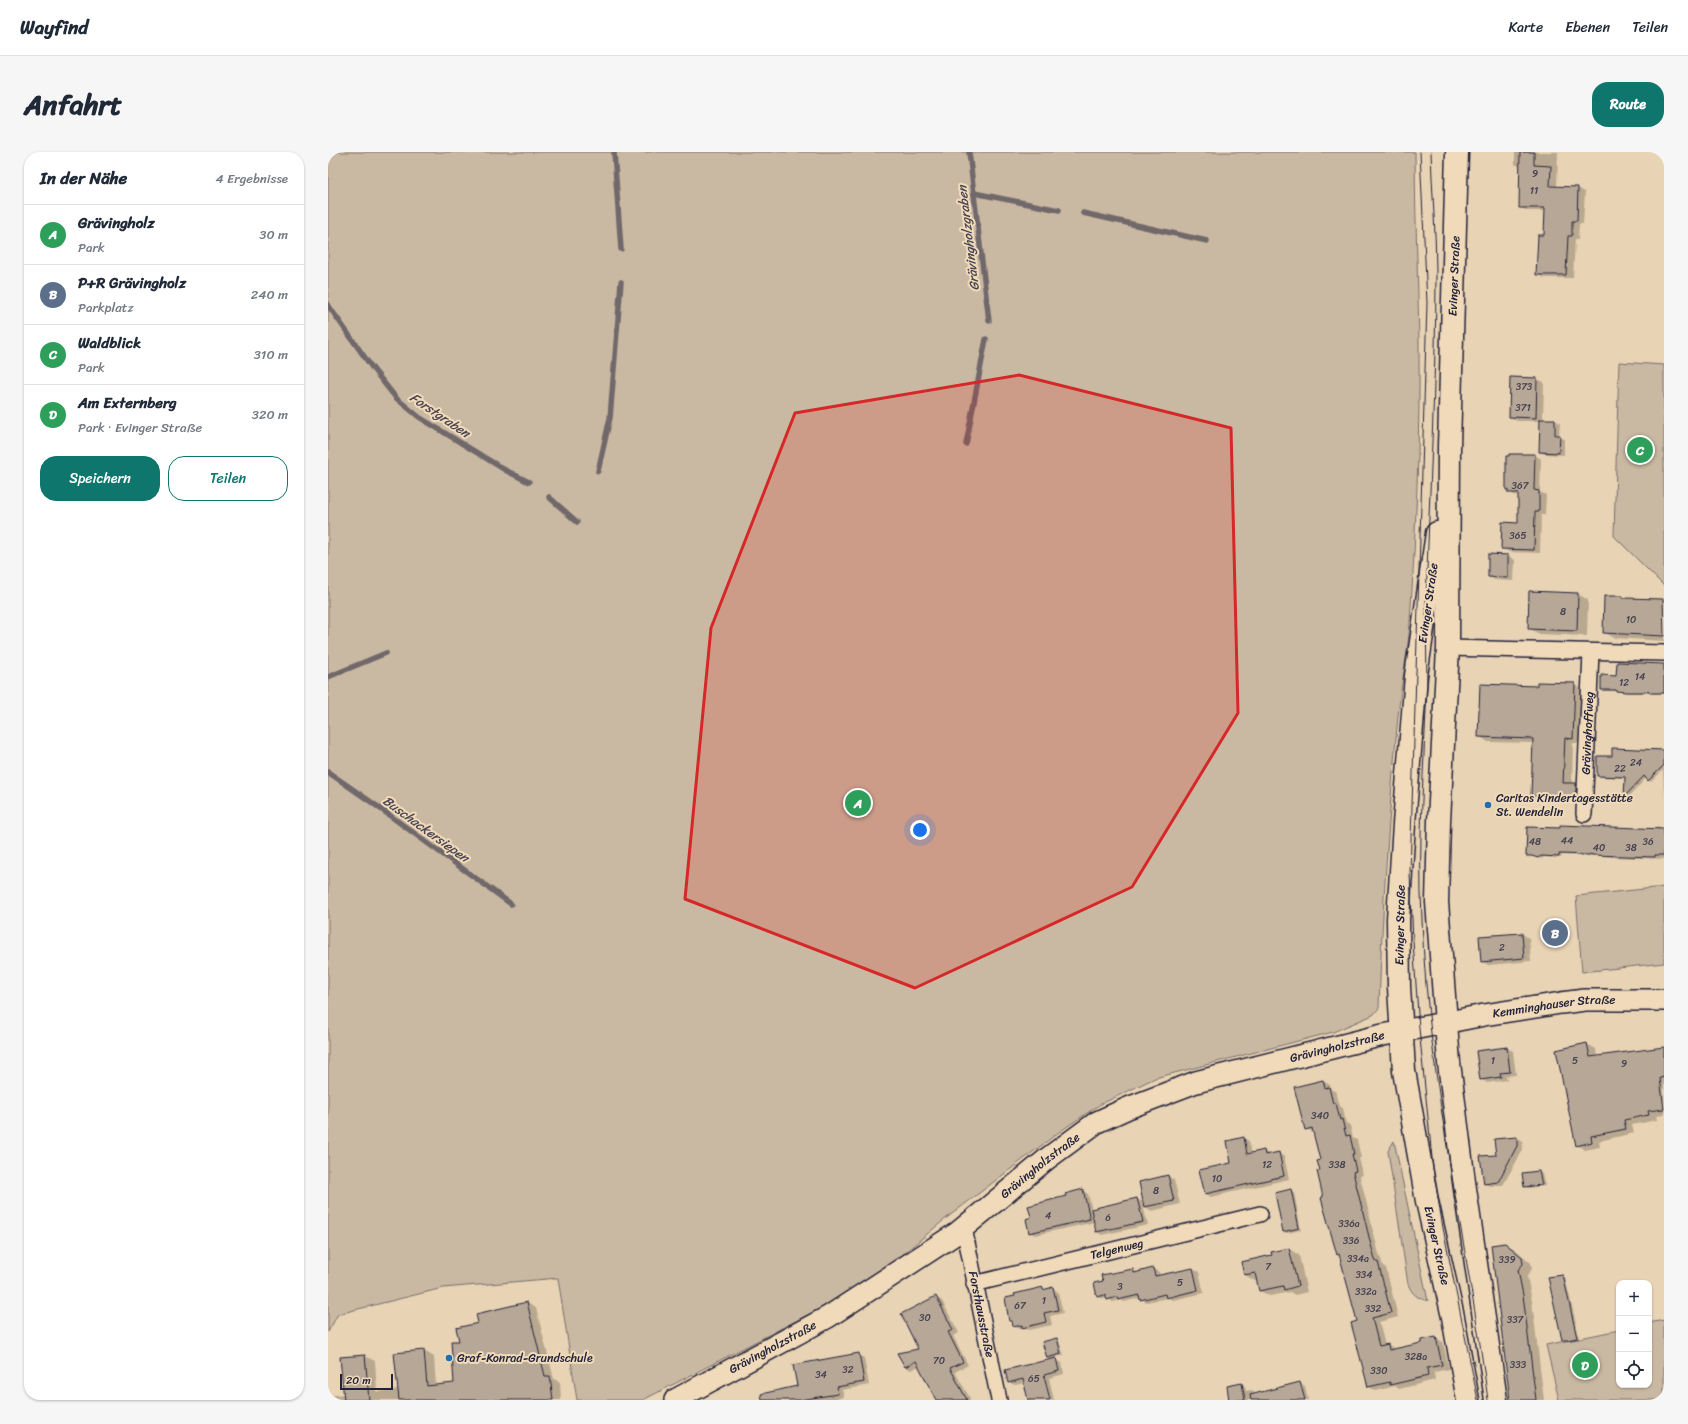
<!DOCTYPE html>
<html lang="de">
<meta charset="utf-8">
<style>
body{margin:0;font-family:Sriracha,sans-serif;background:#f6f6f7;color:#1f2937}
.controls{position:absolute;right:12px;bottom:12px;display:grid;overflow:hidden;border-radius:8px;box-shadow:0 1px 3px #0004}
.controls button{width:36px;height:36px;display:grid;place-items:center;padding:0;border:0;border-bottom:1px solid #e0e1e3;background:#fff;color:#1f2937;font:20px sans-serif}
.scale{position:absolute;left:12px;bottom:10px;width:53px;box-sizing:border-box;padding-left:4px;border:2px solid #22223b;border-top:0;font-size:11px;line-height:14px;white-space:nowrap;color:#22223b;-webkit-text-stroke:3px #f0dab9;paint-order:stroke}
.you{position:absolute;left:592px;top:678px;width:14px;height:14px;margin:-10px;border:3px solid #fff;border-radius:50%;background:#1a73e8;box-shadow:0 0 0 6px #1a73e833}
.badge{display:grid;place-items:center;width:26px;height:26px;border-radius:50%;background:#0f766e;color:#fff;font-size:13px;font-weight:700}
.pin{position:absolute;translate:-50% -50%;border:2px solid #fff;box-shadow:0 1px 4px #0006}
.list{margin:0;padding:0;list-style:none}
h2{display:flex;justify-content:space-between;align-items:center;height:52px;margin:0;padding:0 16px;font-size:17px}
h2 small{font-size:13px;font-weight:400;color:#747a83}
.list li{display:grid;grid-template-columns:26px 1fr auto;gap:12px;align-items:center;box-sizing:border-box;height:60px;padding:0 16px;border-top:1px solid #e0e1e3}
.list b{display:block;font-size:15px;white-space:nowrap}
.list p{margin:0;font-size:13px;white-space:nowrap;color:#747a83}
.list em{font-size:13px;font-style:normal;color:#747a83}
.actions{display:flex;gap:8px;padding:12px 16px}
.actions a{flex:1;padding:9px 0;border:1px solid #0f766e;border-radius:16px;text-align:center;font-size:14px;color:#0f766e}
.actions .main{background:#0f766e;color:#fff}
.icon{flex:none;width:22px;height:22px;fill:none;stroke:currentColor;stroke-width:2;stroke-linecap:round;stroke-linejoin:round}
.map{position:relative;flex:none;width:1336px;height:1248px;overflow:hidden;border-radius:16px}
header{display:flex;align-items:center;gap:24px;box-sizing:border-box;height:56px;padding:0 20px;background:#fff;border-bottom:1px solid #e0e1e3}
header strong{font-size:19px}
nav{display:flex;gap:22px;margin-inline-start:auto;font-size:14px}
.intro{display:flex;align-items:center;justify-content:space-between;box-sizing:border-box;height:96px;padding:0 24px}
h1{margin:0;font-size:28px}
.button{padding:10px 18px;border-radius:16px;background:#0f766e;color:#fff;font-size:14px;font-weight:700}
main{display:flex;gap:24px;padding:0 24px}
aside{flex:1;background:#fff;border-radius:16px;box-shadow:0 1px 3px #0004}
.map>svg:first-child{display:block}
</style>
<header>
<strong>Wayfind</strong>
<nav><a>Karte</a><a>Ebenen</a><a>Teilen</a></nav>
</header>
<div class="intro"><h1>Anfahrt</h1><a class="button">Route</a></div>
<main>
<aside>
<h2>In der Nähe<small>4 Ergebnisse</small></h2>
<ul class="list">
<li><span class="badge" style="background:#2e9e5b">A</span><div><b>Grävingholz</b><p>Park</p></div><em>30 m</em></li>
<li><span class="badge" style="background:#5c6f8a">B</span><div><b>P+R Grävingholz</b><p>Parkplatz</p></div><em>240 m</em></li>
<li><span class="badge" style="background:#2e9e5b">C</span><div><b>Waldblick</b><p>Park</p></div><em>310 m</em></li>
<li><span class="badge" style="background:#2e9e5b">D</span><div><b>Am Externberg</b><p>Park · Evinger Straße</p></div><em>320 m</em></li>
</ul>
<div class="actions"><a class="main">Speichern</a><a>Teilen</a></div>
</aside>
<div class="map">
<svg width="1336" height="1248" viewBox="0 0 1336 1248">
<rect width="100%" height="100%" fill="#e8d3b4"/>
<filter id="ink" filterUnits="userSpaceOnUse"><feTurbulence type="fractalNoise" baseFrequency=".025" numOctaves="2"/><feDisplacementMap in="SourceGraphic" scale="8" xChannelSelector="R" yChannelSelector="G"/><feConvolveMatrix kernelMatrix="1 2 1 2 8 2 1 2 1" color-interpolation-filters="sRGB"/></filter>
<g filter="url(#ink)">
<g fill="#cab9a2" stroke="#766e6e">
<path d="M0 0H1087C1087 63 1090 126 1091 190 1092 283 1088 377 1082 470 1080 501 1073 532 1070 564 1061 661 1054 758 1051 856L1045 863 1005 880 827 926 771 953 731 980 616 1068 539 1132 315 1248H249L230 1126 115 1136 10 1162 0 1180Z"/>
<polygon points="1291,210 1336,213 1336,434 1286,384"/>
<polygon points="1336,735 1336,811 1254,820 1248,744"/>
<path d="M1066 989 1100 1149C1089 1146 1084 1142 1080 1132L1060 999Z"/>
<polygon points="1336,1168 1336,1248 1231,1248 1218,1193 1291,1178 1291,1233 1321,1233 1321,1171"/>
</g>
<g fill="#0003">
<polygon points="1187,0 1230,0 1229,35 1250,36 1257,40 1255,72 1251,72 1250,88 1247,87 1245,126 1216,126 1209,122 1217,84 1218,59 1199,59 1192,55 1192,15 1187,12"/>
<polygon points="1183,226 1209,227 1216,230 1215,268 1227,268 1232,271 1231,284 1236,287 1236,303 1216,302 1212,299 1213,269 1189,269 1182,265"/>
<polygon points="1207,303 1213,307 1212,340 1218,343 1217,363 1213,363 1212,401 1181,400 1175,396 1191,372 1191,344 1187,344 1179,338"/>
<polygon points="1180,404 1187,408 1186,429 1167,428 1161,425"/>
<polygon points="1250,442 1260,448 1259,484 1211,482 1201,476"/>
<polygon points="1294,445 1297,447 1336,448 1336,489 1286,486 1276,480"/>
<polygon points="1336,513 1336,542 1326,542 1323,540 1321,541 1302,541 1289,539 1277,539 1274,537 1289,525"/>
<polygon points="1247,532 1255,538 1253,591 1245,591 1244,632 1248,632 1257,637 1253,650 1213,649 1204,644 1206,591 1160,590 1151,584 1210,535"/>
<polygon points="1336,599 1336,650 1335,618 1323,630 1318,626 1300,646 1297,644 1298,626 1273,625 1270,623 1285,605"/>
<polygon points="1329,675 1336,675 1336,707 1283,705 1266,703 1264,704 1234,703 1233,706 1216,705 1214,707 1199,703 1329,678"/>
<polygon points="1194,782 1201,786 1203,809 1160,813 1154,809 1152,785"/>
<polygon points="1259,892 1268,897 1269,905 1336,896 1336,892 1336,963 1328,964 1329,968 1304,973 1306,981 1271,989 1272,995 1257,998 1249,993"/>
<polygon points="1179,896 1185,899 1188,923 1178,924 1179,928 1159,931 1153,927"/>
<polygon points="995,929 1002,933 1003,937 1008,940 1012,954 1015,956 1018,971 1022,973 1025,986 1029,988 1033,1006 1031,1006 1035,1023 1032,1024 1050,1098 1055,1114 1058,1116 1070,1165 1051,1170 1057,1193 1060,1193 1068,1197 1094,1192 1108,1186 1115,1190 1121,1217 1106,1220 1107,1228 1071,1237 1067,1234 1048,1239 1041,1235 1030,1170 1013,1105 1009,1102 994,1047 997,1046 993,1019 994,1009 987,981 978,977"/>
<polygon points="916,986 921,989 924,1002 936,999 941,1002 951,1001 956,1005 961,1027 883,1045 878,1042 905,1011"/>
<polygon points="1188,986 1194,989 1195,998 1175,1033 1162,1034 1156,1031 1169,1004"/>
<polygon points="1211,1020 1214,1022 1217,1034 1200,1036 1197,1034"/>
<polygon points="840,1024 846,1028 852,1052 824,1059 815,1054 820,1073 774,1083 769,1080 767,1070 707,1083 702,1080 739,1045 755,1039 760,1042 764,1058 809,1047 817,1051"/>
<polygon points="963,1038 966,1040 973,1078 959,1081 956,1079 948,1041"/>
<polygon points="1177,1092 1187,1097 1203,1111 1204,1117 1199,1124 1204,1149 1216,1248 1183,1248"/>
<polygon points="961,1097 971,1103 979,1140 967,1143 962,1140 942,1144 932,1139 930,1128 927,1129 917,1123 945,1103"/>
<polygon points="825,1117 831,1120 832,1124 865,1117 871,1120 876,1141 845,1148 840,1146 818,1150 812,1146 796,1150 793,1148 785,1150 779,1146 775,1147 770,1144 776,1130 775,1124 805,1118 810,1121"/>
<polygon points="1234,1124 1237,1125 1252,1188 1238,1189 1235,1188"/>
<polygon points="714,1136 717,1138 725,1136 730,1140 735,1161 722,1164 724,1173 701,1178 697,1176 692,1177 686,1174 685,1170 682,1168 688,1144"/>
<polygon points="608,1145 614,1149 631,1181 625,1184 640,1213 627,1220 643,1248 609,1248 591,1214 583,1218 577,1215 592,1198"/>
<polygon points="199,1151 208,1156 226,1227 232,1230 233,1248 0,1248 0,1244 16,1242 37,1204 47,1209 49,1240 71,1237 67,1202 96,1199 106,1205 108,1234 127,1232 133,1190 151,1172"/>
<polygon points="728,1187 731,1189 736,1203 726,1206 734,1211 736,1222 721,1226 726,1248 701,1248 697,1231 687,1233 681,1230 725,1208 720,1206"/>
<polygon points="530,1202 536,1206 541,1233 514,1238 516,1245 504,1248 437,1248 470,1235"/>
<polygon points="972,1231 977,1234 980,1248 931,1248"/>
<polygon points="914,1232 917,1234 918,1239 923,1238 926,1240 927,1248 902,1248"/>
</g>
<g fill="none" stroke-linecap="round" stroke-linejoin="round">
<g stroke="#70686b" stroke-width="5.5">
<polyline points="286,0 293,97"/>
<polyline points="641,0 661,169"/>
<polyline points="646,41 731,58"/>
<polyline points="755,61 879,89"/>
<polyline points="0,153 45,217 68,246 91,265 177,318 201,330"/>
<polyline points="638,292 658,187"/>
<polyline points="270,319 282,266 293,130"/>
<polyline points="221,345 249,370"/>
<polyline points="0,525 58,501"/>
<polyline points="0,620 46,652 183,752"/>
</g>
</g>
<g fill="#b7a796" stroke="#22223b">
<polygon points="1192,0 1206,0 1206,13 1223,14 1222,34 1250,35 1249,69 1244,69 1244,84 1240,84 1238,123 1208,123 1210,83 1216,83 1217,56 1191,56"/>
<polygon points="1182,225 1209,226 1208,266 1181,265"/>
<polygon points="1212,267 1227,267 1227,283 1232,283 1231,301 1211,300"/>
<polygon points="1181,302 1207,302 1206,338 1211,339 1211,360 1207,360 1206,398 1173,397 1174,370 1190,371 1190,341 1180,341 1180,338 1178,338 1178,304 1181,304"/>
<polygon points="1160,402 1180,403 1180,426 1160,425"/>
<polygon points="1201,439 1250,441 1249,479 1200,477"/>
<polygon points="1276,444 1295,444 1295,446 1335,447 1336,484 1275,481"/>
<polygon points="1289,510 1336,512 1336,541 1322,541 1320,538 1318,540 1298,540 1288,539 1288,538 1273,538 1273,523 1288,524"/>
<polygon points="1209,530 1247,531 1245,587 1237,586 1235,631 1248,631 1248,639 1244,645 1203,644 1205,587 1150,585 1152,532 1209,534"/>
<polygon points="1284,596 1336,598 1336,613 1320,629 1316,624 1296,645 1297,625 1269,624 1269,604 1284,604"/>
<polygon points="1232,673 1336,677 1336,703 1327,703 1327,705 1264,703 1263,702 1261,703 1231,702 1231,705 1213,704 1210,706 1204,704 1198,704 1199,675 1232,676"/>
<polygon points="1194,781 1196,806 1153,810 1151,784"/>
<polygon points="1259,891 1262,905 1336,895 1336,925 1332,926 1336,957 1320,959 1321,963 1296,968 1298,977 1263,984 1264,990 1248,994 1228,898"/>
<polygon points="1179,895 1182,920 1172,921 1173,925 1152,928 1148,899"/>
<polygon points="995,928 997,936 1001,935 1005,952 1008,951 1012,968 1014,967 1018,984 1022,983 1026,1002 1024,1002 1028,1019 1025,1020 1043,1093 1048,1110 1050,1110 1063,1161 1044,1166 1051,1194 1060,1192 1061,1198 1093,1191 1093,1188 1108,1185 1114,1213 1099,1216 1100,1224 1062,1233 1062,1230 1040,1235 1023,1171 1029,1169 1011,1102 1009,1103 993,1046 995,1045 989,1019 992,1018 989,1009 992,1008 984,976 977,978 966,935"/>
<polygon points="916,985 919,1002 936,998 937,1003 951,1000 956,1024 877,1042 871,1018 903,1011 899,989"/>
<polygon points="1189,985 1189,994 1170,1030 1156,1032 1152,1004 1168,1003 1166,987"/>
<polygon points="1211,1019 1214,1033 1196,1035 1194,1021"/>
<polygon points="840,1023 846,1049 816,1055 811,1030"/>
<polygon points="755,1037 762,1067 701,1081 698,1067 703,1065 700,1054 738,1044 737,1042"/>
<polygon points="963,1037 971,1076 955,1080 947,1041"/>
<polygon points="809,1046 815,1070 768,1080 763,1057"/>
<polygon points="1177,1091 1194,1105 1195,1112 1190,1118 1195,1143 1208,1248 1182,1248 1163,1093"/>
<polygon points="961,1096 970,1134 956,1138 955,1134 931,1139 927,1121 916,1123 913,1110 944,1103 943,1100"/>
<polygon points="825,1116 827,1124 865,1116 870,1138 838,1146 837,1142 812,1148 811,1143 790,1148 789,1145 779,1148 777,1143 769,1145 766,1131 775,1129 773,1123 805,1117 806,1121"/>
<polygon points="1235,1123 1249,1186 1240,1188 1234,1188 1220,1125"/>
<polygon points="715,1135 715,1138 725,1135 730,1158 716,1161 718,1170 694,1176 694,1173 685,1175 684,1169 681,1169 677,1146 687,1144 686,1142"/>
<polygon points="608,1144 625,1178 620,1180 635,1210 622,1216 639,1248 608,1248 588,1209 577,1215 569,1201 590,1197 573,1162"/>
<polygon points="199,1150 217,1224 222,1224 225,1248 71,1248 66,1201 96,1198 99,1234 126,1231 123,1189 131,1189 128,1176 150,1171 148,1162"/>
<polygon points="729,1186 733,1202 719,1206 714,1190"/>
<polygon points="531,1201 536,1230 509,1235 510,1242 471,1248 434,1248 433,1242 469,1234 465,1213"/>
<polygon points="37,1203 41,1248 16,1248 12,1205"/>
<polygon points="728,1206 731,1219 716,1223 722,1248 700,1248 695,1227 680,1231 677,1218"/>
<polygon points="972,1230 977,1248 923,1248 922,1243"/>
<polygon points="914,1231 917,1248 901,1248 899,1234"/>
</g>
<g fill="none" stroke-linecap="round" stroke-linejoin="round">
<defs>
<g id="street">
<polyline points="1120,496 1336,501"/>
<path id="s1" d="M1256 662 1263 500"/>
<path id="s2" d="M636 1076 671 1248"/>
<path id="s3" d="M646 1132 932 1062"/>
</g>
<g id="secondary">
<path id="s4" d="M347 1248 500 1165 629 1081 720 1006 769 970 800 956 868 930 1055 883 1156 863 1233 851 1257 848H1336"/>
</g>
<g id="primary">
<polyline points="1129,0 1121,295 1120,496 1111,669 1109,750 1121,911 1136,1030 1168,1248"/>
<path id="s5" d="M1109 381 1088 524 1076 672 1070 767 1071 835 1076 919 1099 1049 1125 1165 1140 1248"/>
</g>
</defs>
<use href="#street" stroke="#22223b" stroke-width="18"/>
<use href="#secondary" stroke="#22223b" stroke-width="24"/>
<use href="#primary" stroke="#22223b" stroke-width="25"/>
<use href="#street" stroke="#f0dab9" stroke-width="15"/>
<use href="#secondary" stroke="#f0dab9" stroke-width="21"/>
<use href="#primary" stroke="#f0dab9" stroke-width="22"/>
<g stroke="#22223b" stroke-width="1">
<polyline points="1092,0 1099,151 1082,722 1085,789 1091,876 1105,1016 1115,1076 1150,1248"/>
<path d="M1103 0C1104 40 1108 80 1108 120 1108 231 1101 342 1098 453 1098 480 1099 508 1099 535 1096 613 1090 690 1094 768 1100 930 1139 1088 1160 1248"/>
</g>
</g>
</g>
<path fill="#d62828" fill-opacity="0.2" stroke="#d62828" stroke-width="3" stroke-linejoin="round" d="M691 223 903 276 910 561 804 735 587 836 357 747 383 476 467 261Z"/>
<g fill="#1f6fb2" stroke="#f0dab9" stroke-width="1.5">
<circle cx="1160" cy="653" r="4"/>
<circle cx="121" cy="1206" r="4"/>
</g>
<g text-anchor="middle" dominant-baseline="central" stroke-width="4" stroke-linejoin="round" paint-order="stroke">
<g font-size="10" fill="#474352">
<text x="1207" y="22">9</text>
<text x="1206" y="39">11</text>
<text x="1196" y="235">373</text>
<text x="1195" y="256">371</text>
<text x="1192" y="334">367</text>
<text x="1190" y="384">365</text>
<text x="1235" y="460">8</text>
<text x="1303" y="468">10</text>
<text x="1312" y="525">14</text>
<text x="1296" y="531">12</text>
<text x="1308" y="611">24</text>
<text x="1292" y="617">22</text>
<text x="1239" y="689">44</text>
<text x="1207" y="690">48</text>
<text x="1320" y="690">36</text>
<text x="1271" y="696">40</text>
<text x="1303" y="696">38</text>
<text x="1174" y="796">2</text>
<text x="1165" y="909">1</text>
<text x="1247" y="909">5</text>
<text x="1296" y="912">9</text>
<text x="992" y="964">340</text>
<text x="939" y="1013">12</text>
<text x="1009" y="1013">338</text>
<text x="889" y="1027">10</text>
<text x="828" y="1039">8</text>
<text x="720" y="1064">4</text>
<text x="780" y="1066">6</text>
<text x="1021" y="1072">336a</text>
<text x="1023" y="1089">336</text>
<text x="1030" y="1107">334a</text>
<text x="1179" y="1108">339</text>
<text x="940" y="1115">7</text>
<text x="1036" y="1123">334</text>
<text x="852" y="1131">5</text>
<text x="792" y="1135">3</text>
<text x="1038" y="1140">332a</text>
<text x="716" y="1149">1</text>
<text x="692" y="1154">67</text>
<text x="1045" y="1157">332</text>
<text x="597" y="1166">30</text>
<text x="1187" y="1168">337</text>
<text x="1088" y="1205">328a</text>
<text x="611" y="1209">70</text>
<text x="1190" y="1213">333</text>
<text x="520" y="1218">32</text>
<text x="1051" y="1219">330</text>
<text x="493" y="1223">34</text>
<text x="706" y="1227">65</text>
</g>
<g font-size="12" fill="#22223b" stroke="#f0dab9">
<text transform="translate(1126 124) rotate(-88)">Evinger Straße</text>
<text transform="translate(1100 451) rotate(-82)">Evinger Straße</text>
<text stroke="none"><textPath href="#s1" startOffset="81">Grävinghoffweg</textPath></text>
<text transform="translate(1072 773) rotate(-89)">Evinger Straße</text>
<text stroke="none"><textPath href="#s4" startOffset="980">Kemminghauser Straße</textPath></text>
<text stroke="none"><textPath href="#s4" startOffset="759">Grävingholzstraße</textPath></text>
<text stroke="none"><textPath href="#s4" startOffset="435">Grävingholzstraße</textPath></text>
<text stroke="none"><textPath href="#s5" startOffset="718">Evinger Straße</textPath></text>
<text stroke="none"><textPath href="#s3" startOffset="147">Telgenweg</textPath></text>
<text stroke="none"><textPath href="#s2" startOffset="88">Forsthausstraße</textPath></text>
<text stroke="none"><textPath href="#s4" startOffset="111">Grävingholzstraße</textPath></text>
</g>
<g font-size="12" fill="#22223b" stroke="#f0dab9" text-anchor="start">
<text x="1168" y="646">Caritas Kindertagesstätte<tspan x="1168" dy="14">St. Wendelin</tspan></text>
<text x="129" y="1206">Graf-Konrad-Grundschule</text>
</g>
<g font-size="13" font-style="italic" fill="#494553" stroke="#f0dab9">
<text transform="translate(640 86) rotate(-97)">Grävingholzgraben</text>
<text transform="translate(112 263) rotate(34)">Forstgraben</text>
<text transform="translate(98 677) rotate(36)">Buschackersiepen</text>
</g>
</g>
</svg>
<div class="controls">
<button>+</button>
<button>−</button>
<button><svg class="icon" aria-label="locate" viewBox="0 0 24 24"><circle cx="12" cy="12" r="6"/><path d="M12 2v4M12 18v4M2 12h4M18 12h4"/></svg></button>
</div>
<div class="scale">20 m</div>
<div class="you"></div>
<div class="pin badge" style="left:530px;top:651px;background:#2e9e5b">A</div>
<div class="pin badge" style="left:1227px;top:781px;background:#5c6f8a">B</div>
<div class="pin badge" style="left:1312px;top:298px;background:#2e9e5b">C</div>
<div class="pin badge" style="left:1257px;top:1213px;background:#2e9e5b">D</div>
</div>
</main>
